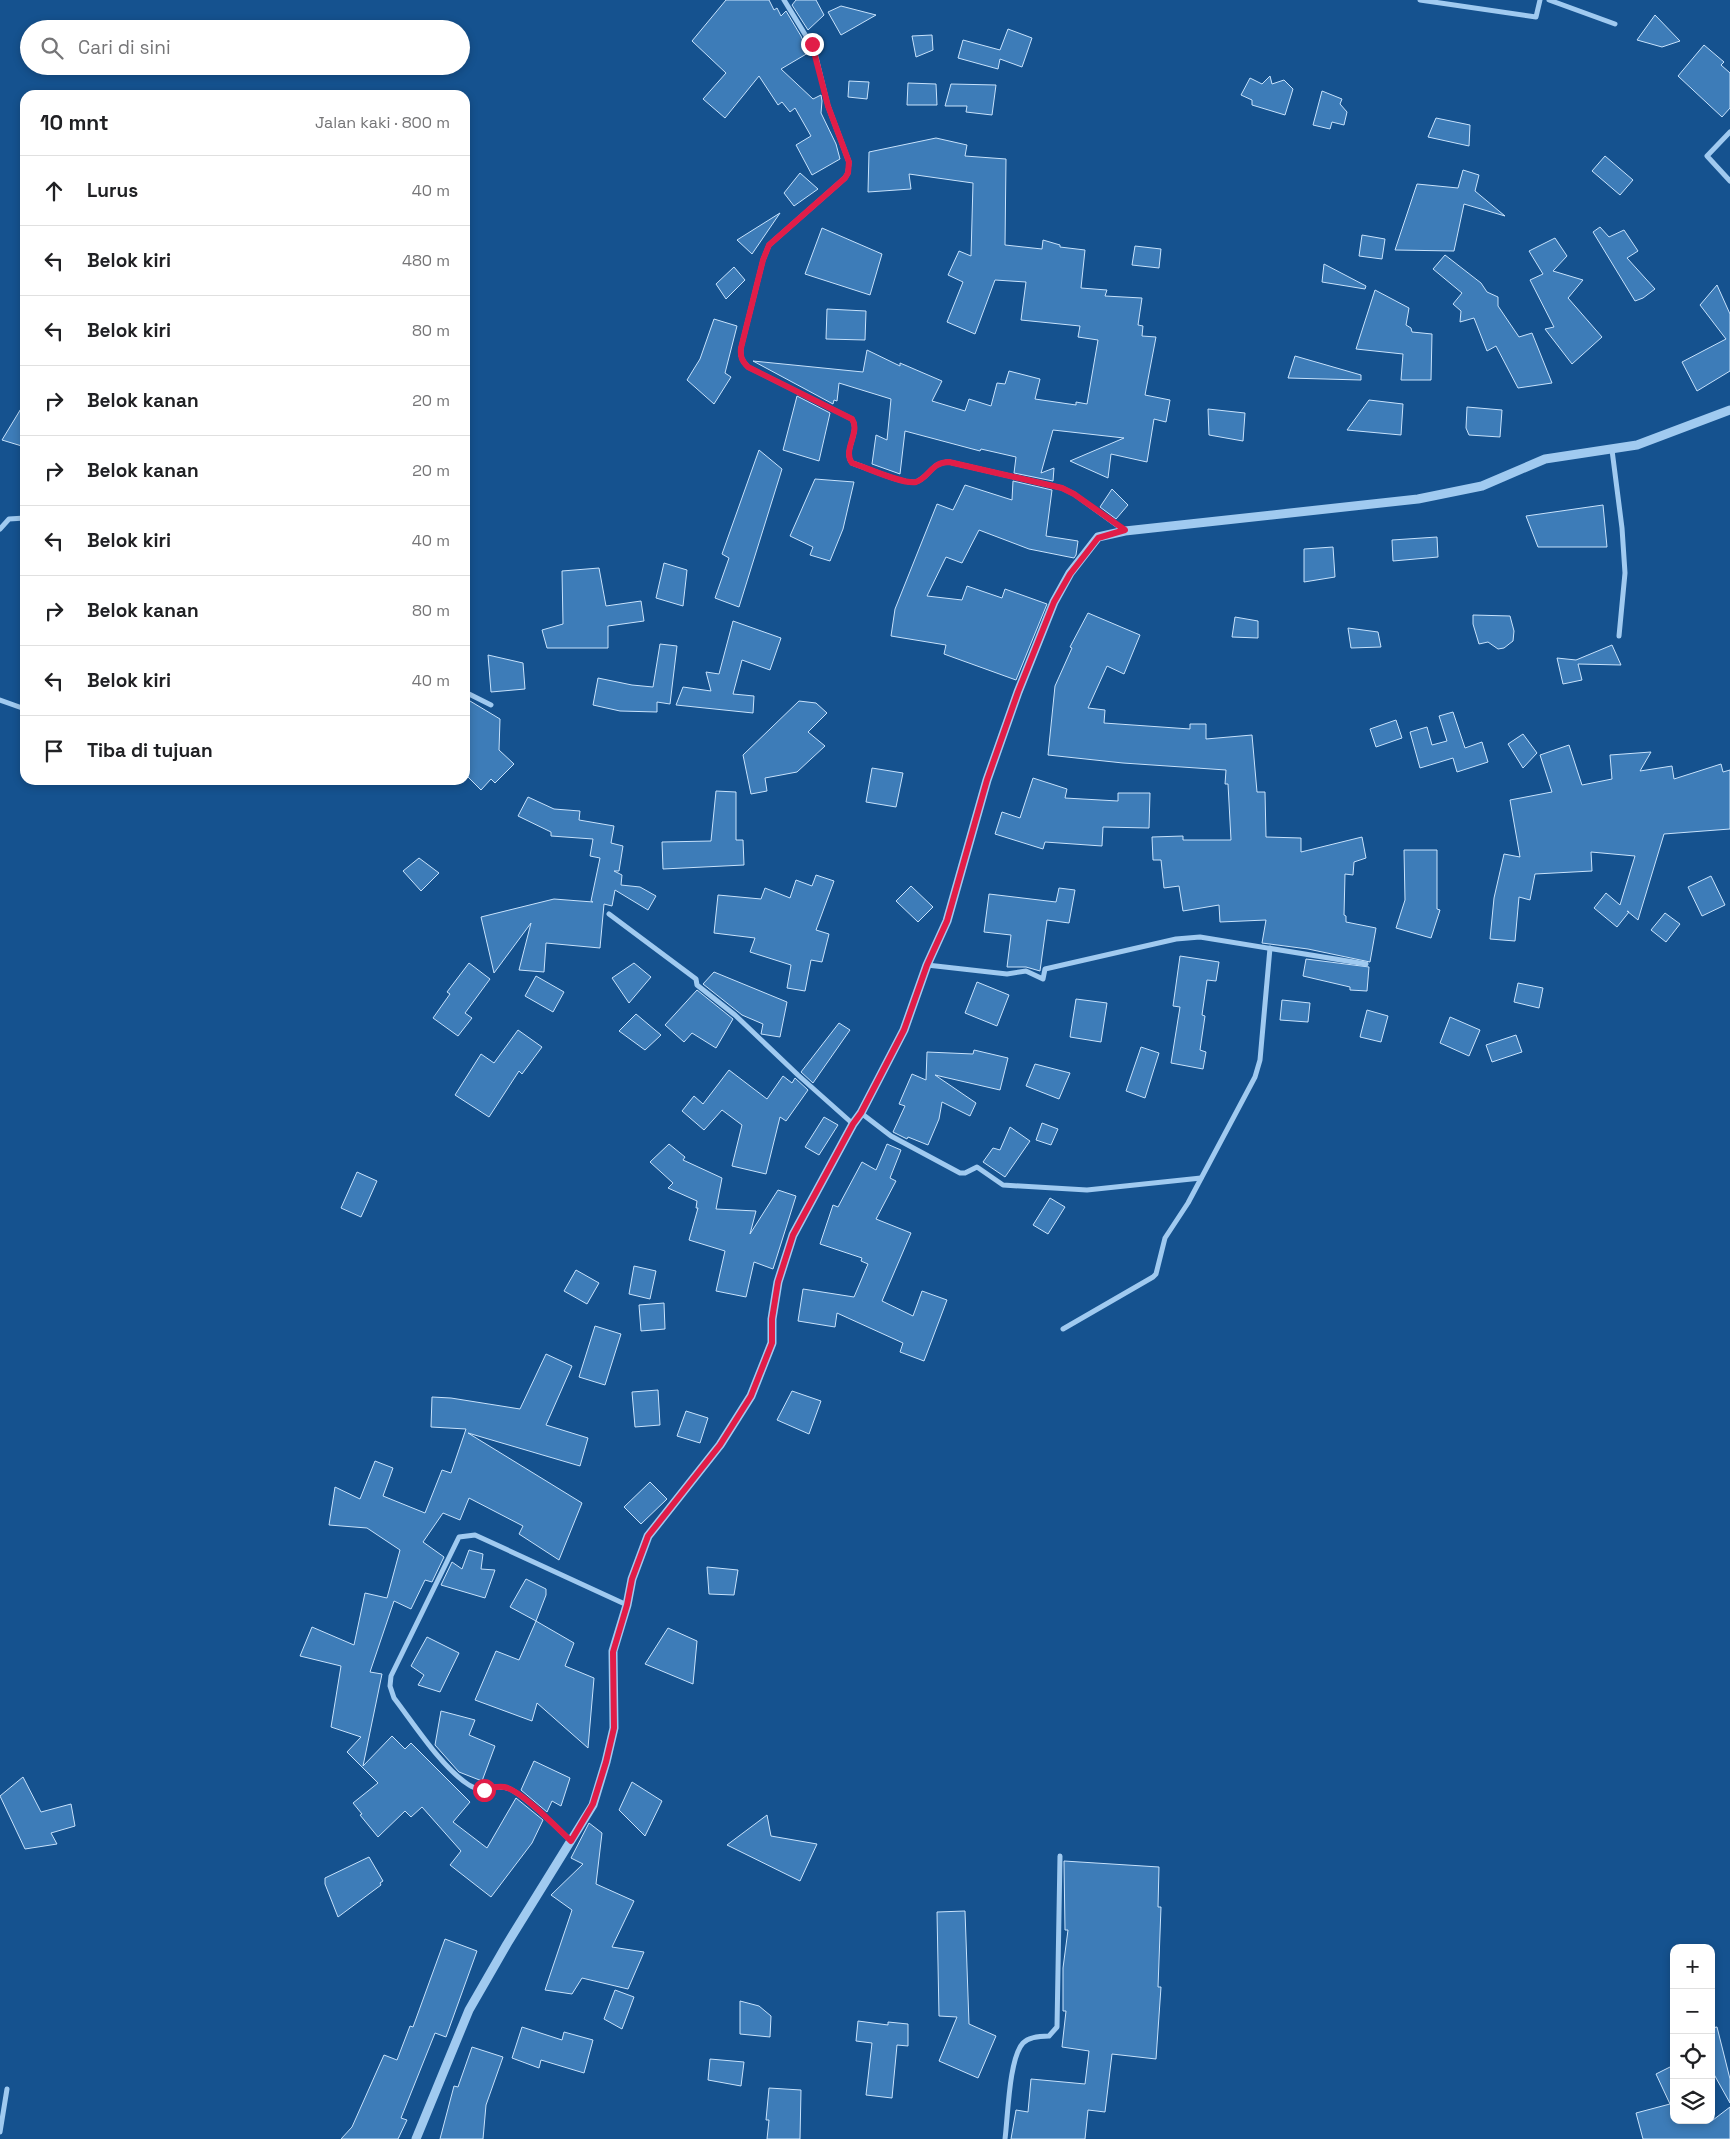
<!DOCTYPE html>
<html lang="id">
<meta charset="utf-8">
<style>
body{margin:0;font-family:"Space Grotesk",sans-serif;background:#f2f2f2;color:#202124}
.controls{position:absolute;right:15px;bottom:15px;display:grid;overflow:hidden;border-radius:10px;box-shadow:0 2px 8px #0003}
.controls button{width:45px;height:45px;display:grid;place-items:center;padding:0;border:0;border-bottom:1px solid #e0e0e0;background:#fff;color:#202124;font:25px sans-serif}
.stop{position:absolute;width:15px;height:15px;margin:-11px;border:4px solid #e11d48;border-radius:50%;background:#fff}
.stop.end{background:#e11d48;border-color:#fff;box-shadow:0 1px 5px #0008}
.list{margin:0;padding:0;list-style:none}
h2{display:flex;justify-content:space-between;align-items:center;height:65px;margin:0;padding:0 20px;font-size:21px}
h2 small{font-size:16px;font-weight:400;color:#757577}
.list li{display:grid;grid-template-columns:32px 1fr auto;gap:15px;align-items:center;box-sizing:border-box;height:70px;padding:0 20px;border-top:1px solid #e0e0e0}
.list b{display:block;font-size:19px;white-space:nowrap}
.list em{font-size:16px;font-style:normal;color:#757577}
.icon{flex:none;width:28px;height:28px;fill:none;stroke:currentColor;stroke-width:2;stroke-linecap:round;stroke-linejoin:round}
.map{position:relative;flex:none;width:1730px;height:2139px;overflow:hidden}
.search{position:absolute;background:#fff;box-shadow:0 2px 8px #0003;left:20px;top:20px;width:450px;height:55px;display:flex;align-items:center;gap:12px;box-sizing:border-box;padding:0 18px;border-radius:28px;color:#757577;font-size:19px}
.panel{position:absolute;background:#fff;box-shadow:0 2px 8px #0003;left:20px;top:90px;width:450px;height:695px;border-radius:15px}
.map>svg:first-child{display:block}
</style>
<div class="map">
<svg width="1730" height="2139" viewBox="0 0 1730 2139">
<rect width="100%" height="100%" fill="#15528f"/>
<g fill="#3d7cb8" stroke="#c7e2fc">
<polygon points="726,0 769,0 774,10 777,8 781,16 786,11 801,36 808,53 781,69 813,99 821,95 822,101 821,113 836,144 840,159 812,175 796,145 811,136 795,108 790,112 782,102 778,105 759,76 725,118 703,99 726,73 692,41"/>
<polygon points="796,0 816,0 824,15 808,30 792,5"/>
<polygon points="841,6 876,15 841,35 828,12"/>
<polygon points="1655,15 1680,41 1662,47 1637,40"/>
<polygon points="1008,29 1032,38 1022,67 1000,59 998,69 958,58 963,40 1000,50"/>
<polygon points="932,35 933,50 916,57 912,36"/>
<polygon points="1704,45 1724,62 1721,65 1730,73 1730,108 1722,117 1678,76"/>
<polygon points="1270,76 1272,84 1284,80 1293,89 1285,115 1252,105 1252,100 1241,95 1250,78 1262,84"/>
<polygon points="849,81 869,82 867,99 848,97"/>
<polygon points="908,83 936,84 937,105 907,105"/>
<polygon points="951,84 996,85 992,115 966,112 967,106 945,106"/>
<polygon points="1322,91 1342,99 1340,104 1347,112 1344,125 1332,122 1330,129 1313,125"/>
<polygon points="1436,118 1470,125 1469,146 1428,137"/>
<polygon points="936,138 967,145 965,156 1006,159 1005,245 1042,249 1043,240 1060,245 1060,247 1085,250 1081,288 1107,290 1105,296 1142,298 1138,325 1143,326 1142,336 1156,337 1145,395 1170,400 1166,422 1154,419 1147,462 1111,454 1108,478 1070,461 1124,438 1053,430 1041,473 1054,468 1053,481 1014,473 1016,457 981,449 980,451 905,431 900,474 872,464 876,435 887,440 891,399 839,383 837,401 834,400 833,404 753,361 863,372 867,350 900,366 900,363 942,381 932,401 965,411 969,399 991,406 997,383 1005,384 1009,371 1040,379 1035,399 1076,405 1076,402 1087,404 1098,340 1078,337 1080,326 1021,320 1026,282 995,280 975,334 947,322 963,282 948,275 959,251 971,256 973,183 909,174 911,189 868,192 869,152"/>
<polygon points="1605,156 1633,180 1620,195 1592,171"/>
<polygon points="1463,170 1479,175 1475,191 1505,216 1464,204 1454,251 1395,250 1417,184 1458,188"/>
<polygon points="800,173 818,189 794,206 784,193"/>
<polygon points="780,213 752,254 737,240"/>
<polygon points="1600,227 1609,237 1624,230 1638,251 1627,258 1655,289 1643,298 1635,301 1593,232"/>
<polygon points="822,228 882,254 870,295 805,274"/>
<polygon points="1362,235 1385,239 1382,259 1359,256"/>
<polygon points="1555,238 1567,256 1553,271 1583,280 1568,298 1602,337 1572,364 1545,329 1554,327 1530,280 1543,274 1529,251"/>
<polygon points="1135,246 1161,249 1159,268 1132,265"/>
<polygon points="1445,255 1481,283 1487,292 1498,297 1498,306 1519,337 1532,333 1552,383 1518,388 1496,346 1487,351 1474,318 1460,322 1461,311 1453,304 1462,293 1433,269"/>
<polygon points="1324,264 1366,286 1365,289 1322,282"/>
<polygon points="734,267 745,280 726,299 716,284"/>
<polygon points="1717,285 1730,314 1730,371 1697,391 1682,362 1726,339 1700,305"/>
<polygon points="1375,290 1409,308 1406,325 1411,328 1412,332 1432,334 1431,380 1401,380 1403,354 1356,349"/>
<polygon points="827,309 866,311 865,340 826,339"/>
<polygon points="714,319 737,326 725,373 731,377 714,404 687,380 700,359"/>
<polygon points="1295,356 1361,375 1361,380 1288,378"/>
<polygon points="797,396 830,413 819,461 783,450"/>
<polygon points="1369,400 1403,404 1401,435 1347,430"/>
<polygon points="25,402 25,447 2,440"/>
<polygon points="1467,407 1502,410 1500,437 1469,435 1466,428"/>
<polygon points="1208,409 1245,413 1243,441 1209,435"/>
<polygon points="759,450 782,469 739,607 715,598 729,558 722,554"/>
<polygon points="815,479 854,482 843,529 830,561 810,555 813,547 790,536"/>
<polygon points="1013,481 1052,490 1046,536 1078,541 1076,555 1074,558 1029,549 979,530 962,563 946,557 927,596 962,600 967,586 1002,598 1005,589 1047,604 1016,680 944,654 946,645 891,636 895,609 937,504 953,510 965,485 1012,500"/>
<polygon points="1112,489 1128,505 1116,519 1100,507"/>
<polygon points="1603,505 1607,547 1538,547 1526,516"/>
<polygon points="1437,537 1438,557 1393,561 1392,540"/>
<polygon points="1333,547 1335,577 1304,582 1304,549"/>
<polygon points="664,563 687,570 683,606 656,598"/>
<polygon points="599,568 606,606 641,601 644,621 608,626 608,648 547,648 542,630 563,624 562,571"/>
<polygon points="1088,613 1140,635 1124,674 1107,666 1088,708 1105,710 1104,723 1190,729 1190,724 1206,724 1206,739 1252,735 1257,792 1265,792 1266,837 1301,838 1301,852 1362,837 1366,858 1354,862 1353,875 1345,874 1344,915 1346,916 1346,922 1376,928 1370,962 1308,949 1262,943 1266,920 1220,922 1219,905 1183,911 1179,886 1164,888 1161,860 1153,860 1152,837 1183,836 1183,840 1231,840 1228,784 1225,784 1226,770 1123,763 1048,755 1055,686 1072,648 1070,647"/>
<polygon points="1473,615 1510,616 1514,631 1513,641 1504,648 1498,649 1488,642 1479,644 1473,624"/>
<polygon points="1235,617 1258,621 1258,638 1232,637"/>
<polygon points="733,621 781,638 770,670 742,660 733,694 754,696 753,713 676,705 683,687 711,691 706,672 719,674"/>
<polygon points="1348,628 1378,632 1381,647 1351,648"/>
<polygon points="660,644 677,646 670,704 657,702 657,712 620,711 593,705 598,678 632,685 653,687"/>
<polygon points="1612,645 1621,665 1578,664 1582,680 1563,684 1557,658 1576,660"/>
<polygon points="488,655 523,663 525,689 491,692"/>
<polygon points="465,698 500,719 499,750 514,764 495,783 491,779 481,790 465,774"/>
<polygon points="799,701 816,703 827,713 808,732 825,746 797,772 765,778 767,791 751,794 743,755"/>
<polygon points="1453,712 1465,748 1482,742 1488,762 1457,772 1453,758 1420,768 1410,732 1427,727 1432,745 1447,741 1439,716"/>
<polygon points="1396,720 1402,738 1376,747 1370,729"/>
<polygon points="1523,734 1537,753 1523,768 1508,744"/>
<polygon points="1569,745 1582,785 1612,779 1610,755 1651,752 1640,771 1672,766 1674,779 1721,764 1723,772 1730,770 1730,829 1664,834 1638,920 1627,911 1629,912 1617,927 1594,908 1606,893 1620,905 1635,856 1591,852 1592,871 1535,874 1530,900 1519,897 1515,941 1490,939 1494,898 1504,854 1520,857 1510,800 1552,792 1540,755"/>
<polygon points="872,768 903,773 896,807 866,802"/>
<polygon points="1033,778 1067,789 1065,798 1118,801 1118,793 1150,793 1149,828 1103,827 1102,846 1045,842 1043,849 995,834 1002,812 1020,818"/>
<polygon points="716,791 736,792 736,840 743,840 744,865 663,869 662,842 711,841"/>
<polygon points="528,797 554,809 580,811 579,820 614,826 611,843 623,846 619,871 614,871 622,875 621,885 640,887 656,896 648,910 615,890 612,906 604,904 600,948 546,943 544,972 519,970 531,923 494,973 481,917 554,899 593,902 591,901 600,858 590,856 593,839 551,836 551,832 518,816"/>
<polygon points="1404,850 1437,850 1437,909 1440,910 1431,938 1396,928 1405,900"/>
<polygon points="419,858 439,873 421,891 403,871"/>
<polygon points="816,875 834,881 816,930 829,934 822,962 811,960 805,991 787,988 791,965 750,952 755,938 714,933 718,895 761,899 765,888 790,898 796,880 812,886"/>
<polygon points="1711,876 1725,905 1702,916 1688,887"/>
<polygon points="911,886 933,907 918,922 896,901"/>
<polygon points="1059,888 1075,890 1069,923 1047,920 1040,971 1026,967 1007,967 1011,935 984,932 989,894 1056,902"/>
<polygon points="1665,913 1680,924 1666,942 1651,930"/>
<polygon points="1180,956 1219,962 1216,981 1207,980 1202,1015 1205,1016 1200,1050 1206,1052 1203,1069 1171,1063 1180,1007 1173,1006"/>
<polygon points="1306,959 1369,967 1367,991 1350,990 1350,987 1303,976"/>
<polygon points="469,963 490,979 465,1013 472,1018 458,1036 433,1018 450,994 447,992"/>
<polygon points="634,963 651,977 629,1003 612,978"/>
<polygon points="714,972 787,1002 780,1037 761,1034 763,1024 742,1015 703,984"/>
<polygon points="536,976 564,992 553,1012 525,996"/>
<polygon points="977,982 1009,995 997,1026 965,1013"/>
<polygon points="1518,983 1543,988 1539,1008 1514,1002"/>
<polygon points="697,990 733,1019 716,1048 692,1033 684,1042 665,1025"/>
<polygon points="1076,999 1107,1003 1101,1042 1070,1037"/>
<polygon points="1282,1000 1310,1003 1308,1022 1280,1020"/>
<polygon points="1367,1010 1388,1016 1381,1042 1360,1037"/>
<polygon points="636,1014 661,1035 645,1050 619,1031"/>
<polygon points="1450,1017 1480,1030 1469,1056 1440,1043"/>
<polygon points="839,1023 850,1030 813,1083 801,1072"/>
<polygon points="518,1030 542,1047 522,1074 519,1071 489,1117 455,1095 481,1054 494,1063"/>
<polygon points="1516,1035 1522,1052 1492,1062 1486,1045"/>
<polygon points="1141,1047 1159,1053 1145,1098 1126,1091"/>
<polygon points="974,1050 1008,1058 1000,1090 935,1075 976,1103 970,1116 942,1102 939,1119 928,1145 908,1137 907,1139 893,1132 905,1106 899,1104 912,1074 926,1080 927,1052 973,1054"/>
<polygon points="1035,1064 1070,1073 1059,1099 1026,1086"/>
<polygon points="729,1070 767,1099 783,1076 792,1083 795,1078 808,1090 786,1121 780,1117 766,1174 732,1166 742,1125 722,1110 704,1130 682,1111 694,1096 703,1104"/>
<polygon points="824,1117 838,1125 819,1155 805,1147"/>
<polygon points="1042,1123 1058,1129 1051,1145 1036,1140"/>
<polygon points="1010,1127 1030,1141 1005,1177 983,1162 993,1148 1000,1150"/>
<polygon points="669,1144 685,1157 683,1160 722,1178 716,1209 756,1211 750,1234 778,1190 796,1196 773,1269 754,1262 746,1297 716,1291 725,1251 689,1240 698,1208 696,1208 697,1201 668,1188 673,1183 650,1162"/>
<polygon points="887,1144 901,1150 890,1178 896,1181 876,1219 911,1233 882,1301 913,1316 922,1291 947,1300 924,1361 900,1352 903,1343 837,1313 835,1327 798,1321 803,1289 854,1297 868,1264 861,1261 862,1258 820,1244 833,1205 838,1207 862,1162 876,1170"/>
<polygon points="357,1172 377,1181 361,1217 341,1208"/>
<polygon points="1050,1198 1065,1207 1048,1234 1033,1225"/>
<polygon points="634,1266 656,1271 650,1299 629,1294"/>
<polygon points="576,1270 599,1283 587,1304 564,1291"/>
<polygon points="664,1303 665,1329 641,1331 639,1305"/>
<polygon points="595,1326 621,1334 605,1385 579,1377"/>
<polygon points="546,1354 572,1366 546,1425 588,1438 580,1466 468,1433 582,1503 559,1560 519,1534 523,1526 469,1498 460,1520 443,1513 423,1542 444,1557 432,1582 425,1580 411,1609 394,1601 370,1672 382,1674 363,1766 392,1736 405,1749 411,1743 470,1802 453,1822 487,1848 516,1798 543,1820 532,1843 491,1897 450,1865 461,1851 422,1807 411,1817 405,1811 378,1837 360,1815 362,1814 353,1803 378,1783 347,1752 361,1737 331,1727 341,1666 300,1656 312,1627 354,1645 365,1593 387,1598 400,1550 367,1528 329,1525 335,1487 360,1499 375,1461 393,1468 383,1496 425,1513 442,1470 451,1473 466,1429 431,1427 432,1397 451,1398 520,1409"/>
<polygon points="658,1390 660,1425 635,1427 632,1392"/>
<polygon points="792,1391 821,1401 809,1434 777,1420"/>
<polygon points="686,1411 708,1418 700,1443 677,1436"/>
<polygon points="650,1482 667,1499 641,1524 624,1507"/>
<polygon points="469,1550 483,1554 481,1569 495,1570 485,1598 441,1585 452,1562 462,1569"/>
<polygon points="707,1567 738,1570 734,1595 709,1594"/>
<polygon points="526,1579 546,1589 546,1595 536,1621 510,1607"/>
<polygon points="536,1621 574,1643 565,1666 594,1678 588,1748 537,1703 532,1721 475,1700 496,1651 519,1660"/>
<polygon points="668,1628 697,1641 693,1684 645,1664"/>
<polygon points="427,1637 459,1653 440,1692 418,1685 424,1675 411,1666"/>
<polygon points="441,1711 475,1720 469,1735 495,1746 482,1781 459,1772 435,1745"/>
<polygon points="534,1761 570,1778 561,1806 552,1801 547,1812 521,1790"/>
<polygon points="23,1777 41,1812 71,1804 75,1826 51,1833 57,1844 25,1849 0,1796"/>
<polygon points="632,1782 662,1801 645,1836 619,1810"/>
<polygon points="767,1815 771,1836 817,1844 800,1881 727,1845"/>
<polygon points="589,1823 602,1833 596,1884 634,1901 612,1947 644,1952 628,1989 582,1978 572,1994 545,1990 572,1910 551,1895 583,1864 571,1858"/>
<polygon points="369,1857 383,1881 380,1883 381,1885 338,1917 325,1884 325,1878"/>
<polygon points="1064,1861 1159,1867 1158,1907 1161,1907 1158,1987 1161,1987 1156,2059 1112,2054 1105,2112 1088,2110 1085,2139 1011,2139 1016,2110 1028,2112 1031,2079 1085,2084 1089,2051 1062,2047 1066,2011 1063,2011 1063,1968 1068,1930 1065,1930"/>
<polygon points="965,1911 969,2024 996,2036 978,2078 939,2061 957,2017 939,2016 937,1912"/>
<polygon points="445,1939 477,1951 446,2037 435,2033 401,2118 407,2120 398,2139 341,2139 352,2127 384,2055 397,2060 410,2026 413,2027"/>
<polygon points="615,1990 634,1997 622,2029 604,2019"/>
<polygon points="740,2001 759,2006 771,2016 770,2037 740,2034"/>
<polygon points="858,2021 888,2025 888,2022 908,2024 908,2046 897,2045 892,2098 866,2095 872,2043 856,2041"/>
<polygon points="522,2027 562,2040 564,2032 593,2040 584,2073 541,2060 539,2068 512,2058"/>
<polygon points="1717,2027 1730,2079 1730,2103 1711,2069 1711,2028"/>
<polygon points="472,2047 503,2057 486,2105 483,2139 440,2139 454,2086 458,2087"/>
<polygon points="710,2059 744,2062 741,2086 708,2080"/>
<polygon points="1674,2065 1674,2120 1713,2120 1730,2107 1730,2139 1643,2139 1636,2113 1670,2104 1656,2074"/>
<polygon points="769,2088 801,2090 800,2139 767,2139 769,2120 766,2120"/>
</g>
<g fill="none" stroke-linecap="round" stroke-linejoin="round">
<g stroke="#a0caf0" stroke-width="5">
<path d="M784 0 814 49 828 106 849 162 848 173 845 178 769 245 763 260 741 348C740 357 742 361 748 367L852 419C861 432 842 451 852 463 865 467 904 485 916 482 930 477 931 462 949 462L1062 488 1074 494 1125 531"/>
<polyline points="1420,0 1536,17 1540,0"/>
<polyline points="1549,0 1615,24"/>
<polyline points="1730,132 1707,156 1730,181"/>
<polyline points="1612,450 1622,528 1625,573 1619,636"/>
<polyline points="0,529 9,519 25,518"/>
<polyline points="465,692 491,705"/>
<polyline points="0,700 25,709"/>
<polyline points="609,914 696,979 697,985 735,1015 798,1075 853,1124"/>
<polyline points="927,965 1007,974 1026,971 1043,979 1045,969 1176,939 1200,937 1366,964"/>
<polyline points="861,1113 891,1136 960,1173 965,1173 977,1167 1003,1185 1087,1190 1201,1178"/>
<polyline points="1063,1329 1153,1277 1156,1274 1165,1238 1188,1203 1255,1077 1260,1060 1270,948"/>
<path d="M571 1841C556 1827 527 1797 510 1789 495 1782 484 1795 469 1785 442 1768 414 1724 394 1698L390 1686 391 1676 459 1537 475 1535 627 1605"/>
<polyline points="0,2132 7,2089"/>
<path d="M1005 2139C1008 2116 1009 2058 1023 2043 1029 2037 1041 2036 1049 2036L1057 2027 1060 1856"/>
</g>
<polyline stroke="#a0caf0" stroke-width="9" points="416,2139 469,2010 507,1944 593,1805 606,1762 614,1728 613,1651 627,1605 632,1579 648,1536 720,1445 751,1396 772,1343 772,1319 778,1282 793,1235 853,1124 861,1113 904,1030 927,965 947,921 987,780 1018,692 1054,602 1070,573 1098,537 1125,531 1418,499 1482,486 1545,459 1637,445 1730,410"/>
</g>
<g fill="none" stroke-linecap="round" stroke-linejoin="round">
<path stroke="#e11d48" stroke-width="6" d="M484 1790C490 1788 497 1786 504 1787 520 1789 558 1829 571 1841L593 1804 606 1762 614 1728 613 1652 627 1605 632 1579 648 1536 720 1445 751 1396 772 1343V1319L778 1282 793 1235 853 1124 861 1113 904 1030 927 965 947 921 987 780 1018 692 1054 602 1070 574 1098 538 1125 530 1074 494 1062 488 949 462C931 462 930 477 916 482 904 485 865 467 852 463 842 450 861 432 852 419L748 367C742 361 740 357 741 348L763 260 769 245 845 178 848 173 849 162 828 106 812 44"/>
</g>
</svg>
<div class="controls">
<button>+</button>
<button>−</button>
<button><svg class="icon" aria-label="locate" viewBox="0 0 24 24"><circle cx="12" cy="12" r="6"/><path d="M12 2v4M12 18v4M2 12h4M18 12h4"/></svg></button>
<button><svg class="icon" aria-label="layers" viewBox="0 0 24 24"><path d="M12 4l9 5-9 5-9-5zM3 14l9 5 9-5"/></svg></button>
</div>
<div class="stop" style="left:484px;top:1790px"></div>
<div class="stop end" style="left:812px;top:44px"></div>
<div class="search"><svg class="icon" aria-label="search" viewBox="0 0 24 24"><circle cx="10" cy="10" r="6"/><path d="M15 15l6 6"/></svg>Cari di sini</div>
<section class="panel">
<h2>10 mnt<small>Jalan kaki · 800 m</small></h2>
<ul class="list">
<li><svg class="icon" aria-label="ahead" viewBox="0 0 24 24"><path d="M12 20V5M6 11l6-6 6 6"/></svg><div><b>Lurus</b></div><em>40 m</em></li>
<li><svg class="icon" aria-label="left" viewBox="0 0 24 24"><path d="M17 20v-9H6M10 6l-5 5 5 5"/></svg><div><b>Belok kiri</b></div><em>480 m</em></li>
<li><svg class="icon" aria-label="left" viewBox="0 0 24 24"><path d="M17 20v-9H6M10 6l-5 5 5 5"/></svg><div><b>Belok kiri</b></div><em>80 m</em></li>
<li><svg class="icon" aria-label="right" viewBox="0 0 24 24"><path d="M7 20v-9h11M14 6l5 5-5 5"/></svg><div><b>Belok kanan</b></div><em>20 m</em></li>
<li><svg class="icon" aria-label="right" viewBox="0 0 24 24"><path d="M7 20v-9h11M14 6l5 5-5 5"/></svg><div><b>Belok kanan</b></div><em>20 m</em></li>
<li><svg class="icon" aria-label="left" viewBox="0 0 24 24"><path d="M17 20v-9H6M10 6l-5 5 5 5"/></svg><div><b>Belok kiri</b></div><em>40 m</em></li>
<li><svg class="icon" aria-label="right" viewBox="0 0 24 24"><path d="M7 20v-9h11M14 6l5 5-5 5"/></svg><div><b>Belok kanan</b></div><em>80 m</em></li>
<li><svg class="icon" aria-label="left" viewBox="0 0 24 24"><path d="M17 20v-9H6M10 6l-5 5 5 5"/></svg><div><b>Belok kiri</b></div><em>40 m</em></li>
<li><svg class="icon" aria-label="arrive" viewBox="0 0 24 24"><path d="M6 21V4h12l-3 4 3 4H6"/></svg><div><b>Tiba di tujuan</b></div></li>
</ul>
</section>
</div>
